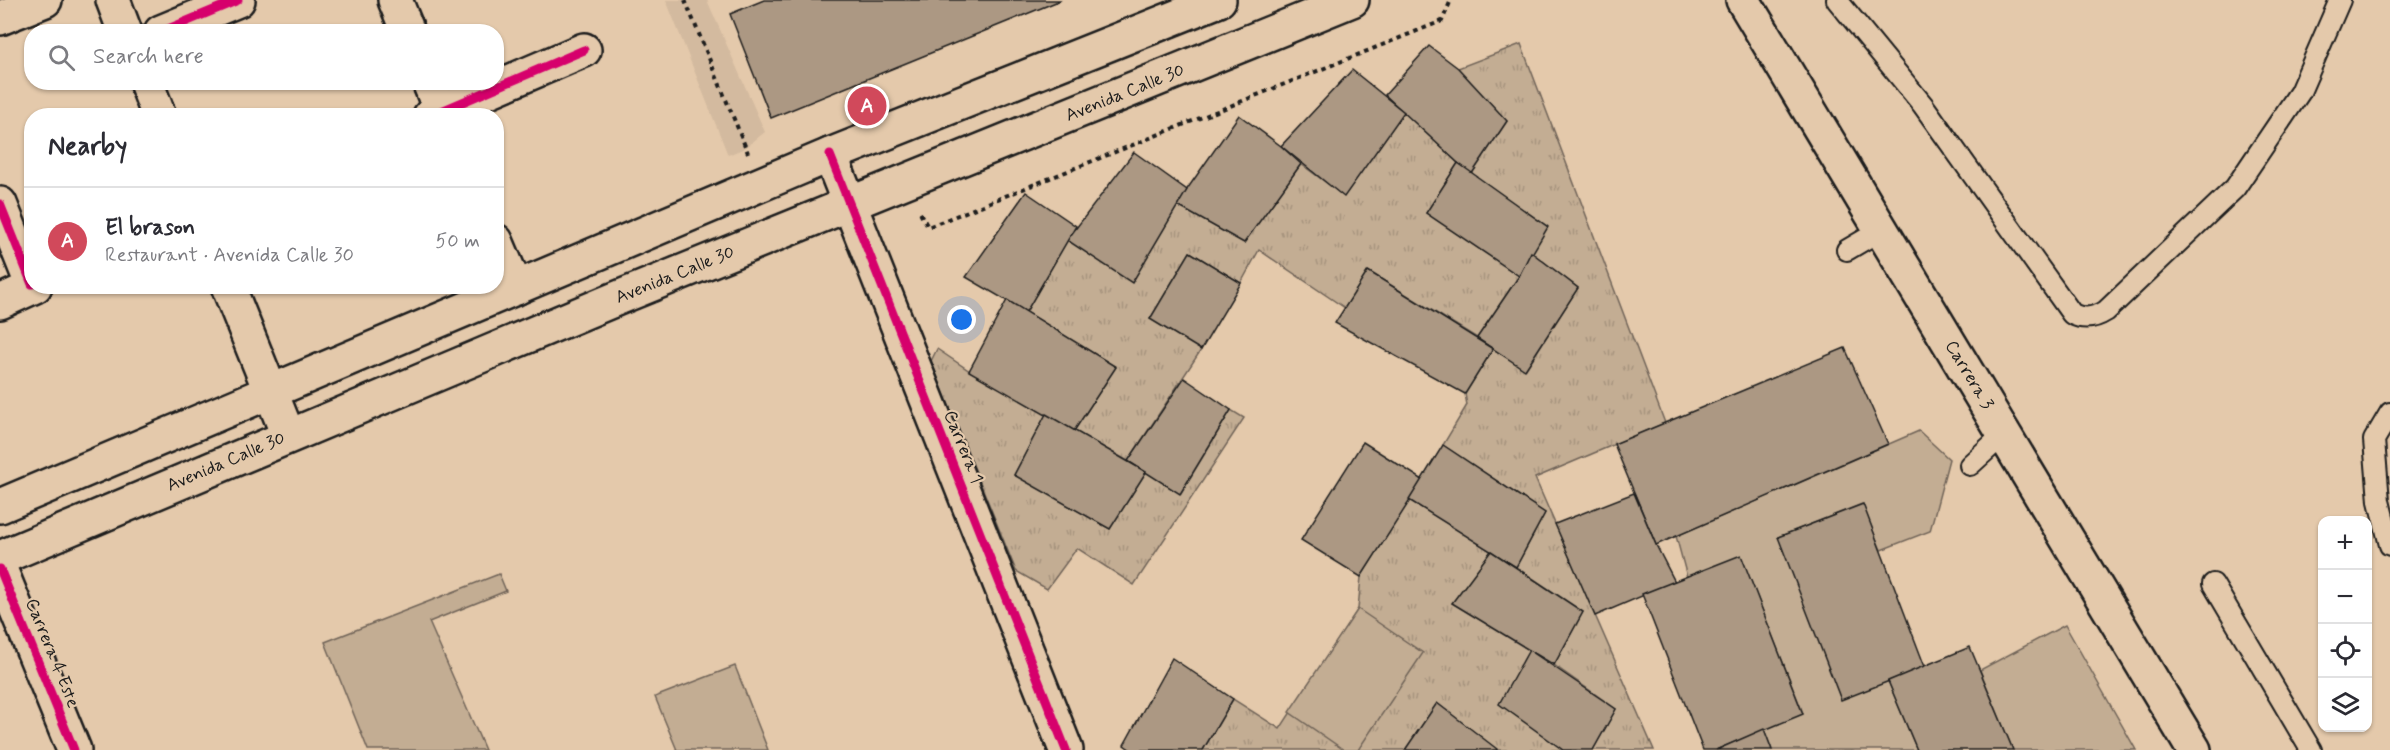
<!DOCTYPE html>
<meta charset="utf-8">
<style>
body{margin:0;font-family:Mynerve,sans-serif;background:#f7f7f7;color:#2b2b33}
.controls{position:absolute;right:18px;bottom:18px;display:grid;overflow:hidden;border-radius:12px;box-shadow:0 2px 4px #0004}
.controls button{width:54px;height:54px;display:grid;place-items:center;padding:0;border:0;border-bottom:2px solid #e1e1e2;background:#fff;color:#2b2b33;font:30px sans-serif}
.you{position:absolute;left:962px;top:320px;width:21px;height:21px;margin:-15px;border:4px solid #fff;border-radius:50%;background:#1a73e8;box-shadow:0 0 0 9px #1a73e833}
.badge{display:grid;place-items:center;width:39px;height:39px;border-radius:50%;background:#d1495b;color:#fff;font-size:20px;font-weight:700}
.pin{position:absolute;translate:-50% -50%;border:3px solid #fff;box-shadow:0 2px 6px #0006}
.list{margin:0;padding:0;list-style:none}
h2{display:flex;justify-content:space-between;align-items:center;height:78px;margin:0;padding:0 24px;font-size:26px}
h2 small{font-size:20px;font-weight:400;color:#7c7c81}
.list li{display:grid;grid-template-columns:39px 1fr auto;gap:18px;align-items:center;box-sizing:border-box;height:108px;padding:0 24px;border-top:2px solid #e1e1e2}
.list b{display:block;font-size:22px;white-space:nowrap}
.list p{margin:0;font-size:20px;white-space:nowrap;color:#7c7c81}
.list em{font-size:20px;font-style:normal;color:#7c7c81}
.icon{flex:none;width:33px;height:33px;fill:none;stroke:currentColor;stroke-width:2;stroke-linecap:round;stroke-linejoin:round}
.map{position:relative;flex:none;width:2390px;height:750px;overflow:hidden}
.search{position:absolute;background:#fff;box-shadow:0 2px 4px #0004;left:24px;top:24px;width:480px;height:66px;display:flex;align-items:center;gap:15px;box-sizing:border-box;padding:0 21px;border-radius:24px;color:#7c7c81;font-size:22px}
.panel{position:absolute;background:#fff;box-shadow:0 2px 4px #0004;left:24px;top:108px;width:480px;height:186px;border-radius:24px}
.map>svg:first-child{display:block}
</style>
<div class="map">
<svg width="2390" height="750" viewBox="0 0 2390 750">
<defs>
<pattern id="grass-tufts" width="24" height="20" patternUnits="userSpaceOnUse" patternTransform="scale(1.5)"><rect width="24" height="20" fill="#c3ad93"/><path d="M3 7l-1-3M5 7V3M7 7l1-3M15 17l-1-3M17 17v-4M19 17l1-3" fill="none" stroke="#a7947e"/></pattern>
</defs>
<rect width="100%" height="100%" fill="#e4c9ab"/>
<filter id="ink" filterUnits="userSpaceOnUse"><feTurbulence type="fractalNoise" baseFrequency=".0167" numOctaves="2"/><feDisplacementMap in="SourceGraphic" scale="12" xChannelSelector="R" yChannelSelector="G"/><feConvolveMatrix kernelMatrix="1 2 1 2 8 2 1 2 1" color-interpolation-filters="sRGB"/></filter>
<g filter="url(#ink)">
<polygon fill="#d3ba9f" points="666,0 707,0 765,132 745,148 728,155"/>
<g fill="url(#grass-tufts)" stroke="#706458" stroke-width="1.5">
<polygon points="1521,44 1665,423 1535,478 1654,750 1593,750 1616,709 1554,665 1583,612 1516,567 1545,513 1443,445 1467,405 1465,394 1493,349 1526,369 1578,288 1531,252 1547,226 1471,175 1507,121 1458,68"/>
<polygon points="1404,112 1458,163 1426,213 1519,276 1477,338 1368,271 1345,308 1259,250 1241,283 1190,252 1150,319 1201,350 1128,461 1074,431 1116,367 1026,312 1067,240 1176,205 1244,243 1301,164 1344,196"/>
<polygon points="937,349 970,371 1046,414 1014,475 1110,529 1146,472 1181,493 1231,410 1244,418 1134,585 1077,548 1047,589 1016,571 931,361"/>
<polygon points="1409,500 1491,551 1452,603 1529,650 1563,750 1497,750 1437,703 1405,750 1203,750 1233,699 1280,729 1358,609 1361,577"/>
</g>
<g fill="#c3ad93" stroke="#706458" stroke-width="1.5">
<polygon points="1919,431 1949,459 1930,531 1881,550 1862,504 1778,537 1888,681 1917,750 1772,750 1764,729 1803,713 1741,556 1687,577 1676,536"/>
<polygon points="499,574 506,591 429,622 485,750 368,750 325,642"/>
<polygon points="1358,609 1423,653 1358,750 1344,750 1289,712"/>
<polygon points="2065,625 2136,750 2013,750 1980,670"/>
<polygon points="735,666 768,750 677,750 655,697"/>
</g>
<g fill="#ac9883" stroke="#1c1c1c" stroke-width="1.5">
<polygon points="764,0 1061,0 771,118 730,14"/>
<polygon points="1429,46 1458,68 1507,121 1471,175 1385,95"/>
<polygon points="1352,70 1404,112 1344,197 1281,146"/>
<polygon points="1239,115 1281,146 1301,164 1244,243 1176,205"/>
<polygon points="1134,152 1187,190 1132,283 1067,240"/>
<polygon points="1458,163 1548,227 1519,276 1426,213"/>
<polygon points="1026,192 1076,226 1026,312 966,277"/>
<polygon points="1190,252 1241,283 1201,350 1150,319"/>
<polygon points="1531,252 1578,288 1525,370 1477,338 1519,276"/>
<polygon points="1368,271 1493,349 1465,394 1335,323"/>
<polygon points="1007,300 1116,367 1074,431 969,371"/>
<polygon points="1845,348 1888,444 1656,545 1614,444"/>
<polygon points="1184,378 1231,410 1180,494 1128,461"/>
<polygon points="1046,414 1146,472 1110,529 1014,475"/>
<polygon points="1363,442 1423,480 1361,577 1301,540"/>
<polygon points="1443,445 1545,513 1516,567 1409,500"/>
<polygon points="1634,493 1656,545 1675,582 1595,616 1555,524"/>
<polygon points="1863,504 1925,667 1841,700 1778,537"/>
<polygon points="1491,551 1583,612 1554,665 1452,603"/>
<polygon points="1741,555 1803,714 1716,750 1703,750 1642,594"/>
<polygon points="1970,647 2013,750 1917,750 1888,681"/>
<polygon points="1529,650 1616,709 1593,750 1563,750 1499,704"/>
<polygon points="1172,658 1233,699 1203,750 1131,750 1124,745"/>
<polygon points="1437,703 1497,749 1497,750 1405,750"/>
<polygon points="1764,729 1772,750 1716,750"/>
</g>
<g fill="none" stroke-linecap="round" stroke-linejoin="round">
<defs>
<g id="service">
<path d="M1837 0 1923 105 2072 314C2084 320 2095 318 2106 311L2235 188 2300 92 2340 0"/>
<polyline points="1847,250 1881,230"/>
<polyline points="2390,413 2374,440 2379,501 2390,545"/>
<polyline points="1970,465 2004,434"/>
<polyline points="2213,584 2311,750"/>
</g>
<g id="minor">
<polyline points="395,0 408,32"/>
<polyline points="0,18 45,0"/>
<polyline points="161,32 238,0"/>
<polyline points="429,82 443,116"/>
<polyline points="430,116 584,50"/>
<polyline points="830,155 1066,750"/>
<polyline points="0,204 32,284"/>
<polyline points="496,241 516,288"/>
<polyline points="0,302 35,286"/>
<polyline points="0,569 74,750"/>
</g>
<g id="secondary">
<polyline points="113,0 125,32"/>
<polyline points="1743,0 2194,750"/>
<polyline points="146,82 159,116"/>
<polyline points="228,286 288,435"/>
</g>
<g id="primary">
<polyline points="0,506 830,155 1219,0"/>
<polyline points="0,558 618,298 1352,0"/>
</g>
</defs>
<use href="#service" stroke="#1c1c1c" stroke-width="24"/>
<use href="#minor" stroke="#1c1c1c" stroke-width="38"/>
<use href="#secondary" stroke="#1c1c1c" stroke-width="38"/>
<use href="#primary" stroke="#1c1c1c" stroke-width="38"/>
<g stroke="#1c1c1c" stroke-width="4" stroke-dasharray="4.5 4.5" stroke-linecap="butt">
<polyline points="685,0 748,153"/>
<polyline points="920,213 928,227 1442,21 1451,0"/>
</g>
<use href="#service" stroke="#e4c9ab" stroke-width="20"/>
<use href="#minor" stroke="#e4c9ab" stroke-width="33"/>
<use href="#secondary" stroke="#e4c9ab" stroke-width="33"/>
<use href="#primary" stroke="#e4c9ab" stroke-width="33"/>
<defs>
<g id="cycleway">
<polyline points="161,32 238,0"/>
<polyline points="430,116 584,50"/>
<polyline points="830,155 1066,750"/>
<polyline points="0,204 32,284"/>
<polyline points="0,569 74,750"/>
</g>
</defs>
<use href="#cycleway" stroke="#e4c9ab" stroke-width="13"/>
<use href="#cycleway" stroke="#d6006c" stroke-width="9"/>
</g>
</g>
<g text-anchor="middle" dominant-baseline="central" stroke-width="4.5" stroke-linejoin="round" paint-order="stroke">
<g font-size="18" fill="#1c1c1c" stroke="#e4c9ab">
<text transform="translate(1125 93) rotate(-22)">Avenida Calle 30</text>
<text transform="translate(675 275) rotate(-22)">Avenida Calle 30</text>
<text transform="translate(1969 375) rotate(59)">Carrera 3</text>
<text transform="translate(963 447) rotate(68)">Carrera 1</text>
<text transform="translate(226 462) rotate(-23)">Avenida Calle 30</text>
<text transform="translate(52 653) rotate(68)">Carrera 4 Este</text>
</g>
</g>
</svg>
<div class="controls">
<button>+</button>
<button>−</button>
<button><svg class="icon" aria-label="locate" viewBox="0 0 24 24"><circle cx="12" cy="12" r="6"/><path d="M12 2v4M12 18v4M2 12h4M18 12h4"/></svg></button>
<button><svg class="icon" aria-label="layers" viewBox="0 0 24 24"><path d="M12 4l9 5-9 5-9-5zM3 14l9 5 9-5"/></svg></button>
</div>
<div class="you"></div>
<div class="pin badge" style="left:867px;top:106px">A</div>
<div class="search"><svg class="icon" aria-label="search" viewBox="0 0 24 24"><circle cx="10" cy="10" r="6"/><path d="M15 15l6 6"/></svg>Search here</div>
<section class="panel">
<h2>Nearby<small></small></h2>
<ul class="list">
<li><span class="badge">A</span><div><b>El brason</b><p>Restaurant · Avenida Calle 30</p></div><em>50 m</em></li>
</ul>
</section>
</div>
